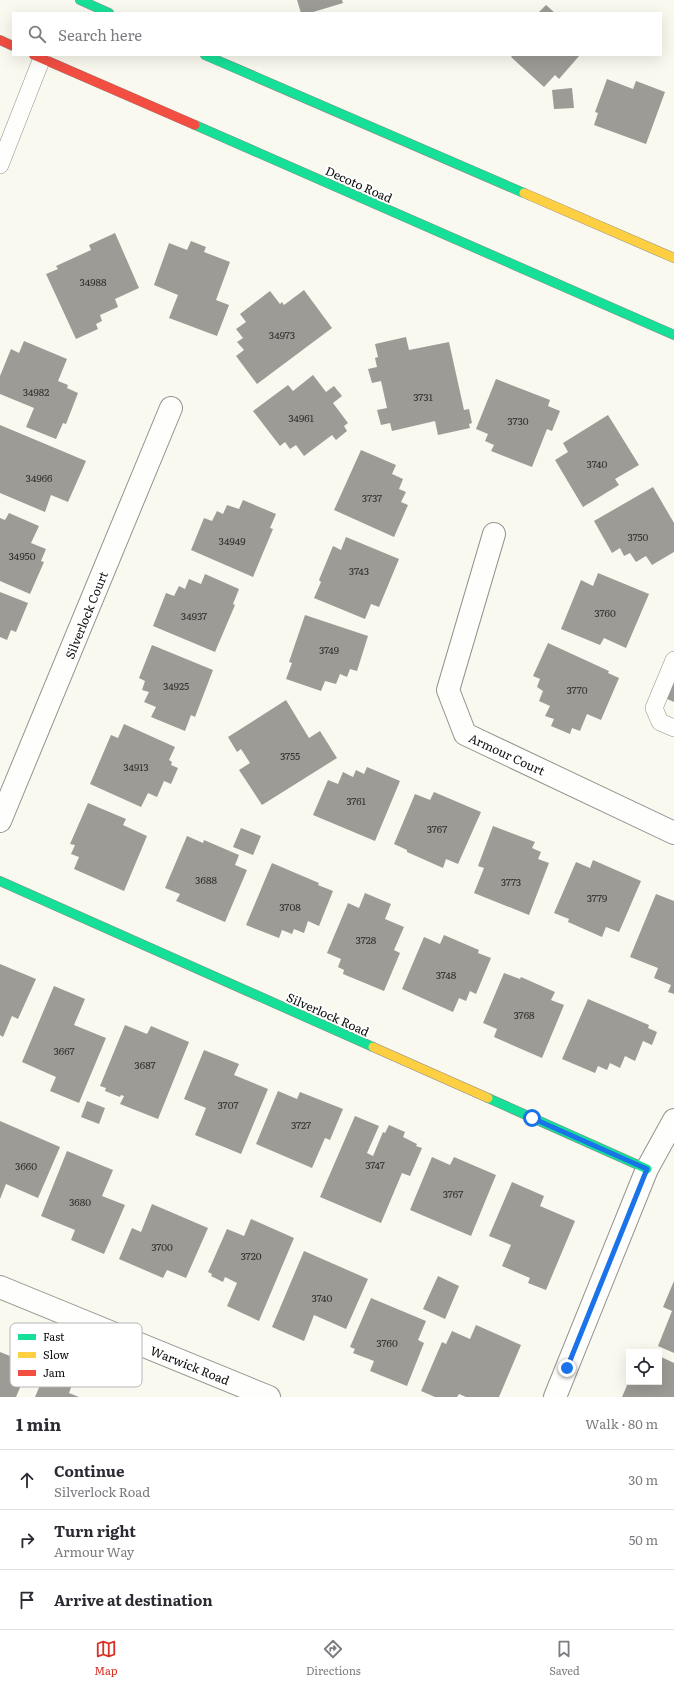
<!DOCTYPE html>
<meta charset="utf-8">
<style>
body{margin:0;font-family:Literata,serif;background:#f2f2f3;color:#2b2b33}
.controls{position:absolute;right:12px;bottom:12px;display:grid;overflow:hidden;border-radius:0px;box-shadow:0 4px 16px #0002}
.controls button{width:36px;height:36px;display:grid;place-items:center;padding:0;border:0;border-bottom:1px solid #e1e1e2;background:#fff;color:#2b2b33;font:20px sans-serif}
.stop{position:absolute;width:12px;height:12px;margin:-9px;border:3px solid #1a73e8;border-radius:50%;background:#fff}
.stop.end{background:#1a73e8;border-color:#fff;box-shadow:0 1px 4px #0008}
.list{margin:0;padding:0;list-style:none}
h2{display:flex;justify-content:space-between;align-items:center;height:52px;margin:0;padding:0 16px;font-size:17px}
h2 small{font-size:13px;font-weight:400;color:#7c7c81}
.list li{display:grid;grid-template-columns:26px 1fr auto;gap:12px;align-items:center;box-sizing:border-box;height:60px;padding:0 16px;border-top:1px solid #e1e1e2}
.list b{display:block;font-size:15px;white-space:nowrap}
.list p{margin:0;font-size:13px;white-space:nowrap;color:#7c7c81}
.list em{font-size:13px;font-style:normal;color:#7c7c81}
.icon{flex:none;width:22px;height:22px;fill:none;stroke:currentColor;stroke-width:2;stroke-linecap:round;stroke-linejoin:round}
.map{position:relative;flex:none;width:674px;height:1397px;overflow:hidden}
.search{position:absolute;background:#fff;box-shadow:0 4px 16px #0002;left:12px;right:12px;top:12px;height:44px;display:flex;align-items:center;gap:10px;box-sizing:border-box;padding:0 14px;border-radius:0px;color:#7c7c81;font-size:15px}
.sheet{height:232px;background:#fff}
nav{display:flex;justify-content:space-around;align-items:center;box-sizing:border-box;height:56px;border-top:1px solid #e1e1e2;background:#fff;font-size:11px;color:#7c7c81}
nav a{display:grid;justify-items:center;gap:2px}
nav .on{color:#d93025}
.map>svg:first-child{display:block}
</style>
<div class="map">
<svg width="674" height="1397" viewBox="0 0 674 1397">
<rect width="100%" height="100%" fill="#faf9ef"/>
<g fill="#9c9b95">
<polygon points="297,0 342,0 343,3 310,13 301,13"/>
<polygon points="546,5 555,13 538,13"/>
<polygon points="513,55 580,55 559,79 555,75 544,87 511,57"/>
<polygon points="607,79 633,89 636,81 665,92 646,144 594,125 598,113 595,112"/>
<polygon points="572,88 574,108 554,109 552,90"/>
<polygon points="115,233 139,288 115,299 118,307 100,315 102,321 96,324 98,329 76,339 46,274 58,269 56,266 91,250 89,245"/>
<polygon points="191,241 206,247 204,252 230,262 216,300 229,305 217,336 169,318 178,295 154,285 169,243 187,250"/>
<polygon points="304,290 332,328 257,384 236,356 244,350 237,342 243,338 236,329 246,322 240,314 270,291 280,304 282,302 284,305"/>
<polygon points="406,337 409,350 449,342 464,410 469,409 472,423 469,424 470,428 438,435 435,421 392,431 390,423 381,425 377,410 387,408 381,381 372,383 368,369 377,367 375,358 378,357 375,344"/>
<polygon points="24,341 67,359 58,381 68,385 67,388 78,393 66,424 63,423 56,439 26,427 34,408 0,394 0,376 11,349 19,353"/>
<polygon points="313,375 326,392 334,386 342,396 333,403 348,423 344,426 347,431 336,440 332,435 304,456 296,445 290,449 285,442 280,446 253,411 288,385 293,391"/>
<polygon points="496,379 550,400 548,406 560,411 552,431 547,429 532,467 491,451 494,445 485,441 488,434 476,429"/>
<polygon points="608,415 639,465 615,479 619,485 583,507 555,460 568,452 563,443"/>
<polygon points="0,425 86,461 68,502 51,495 45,512 0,493"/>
<polygon points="361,450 396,465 392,474 403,479 399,489 406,492 401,502 408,505 394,537 334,510"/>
<polygon points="653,487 674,523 674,552 652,565 646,556 636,562 630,553 624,556 620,548 612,553 594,521"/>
<polygon points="243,500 276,514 270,528 273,529 253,577 191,550 204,518 212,521 217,511 223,514 227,505 239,509"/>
<polygon points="9,513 39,526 31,543 46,549 41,561 44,562 30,594 0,581 0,518 5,520"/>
<polygon points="346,537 399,559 379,607 371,604 365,619 314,598 321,582 319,580 333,546 341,550"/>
<polygon points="598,573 649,594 626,648 604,638 600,645 561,629 581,580 593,586"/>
<polygon points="205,574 239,589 233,604 235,605 215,652 153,626 166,593 174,596 179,586 185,589 189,579 201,584"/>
<polygon points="0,592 28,603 16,632 11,630 7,640 0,637"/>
<polygon points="305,615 368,636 357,671 350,669 347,677 340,674 336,684 325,681 321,691 286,679 292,663 289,662"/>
<polygon points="548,643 609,671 608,673 619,678 601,720 587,714 580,731 572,728 570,734 551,726 554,719 545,716 550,706 539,701 543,691 537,687 540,679 533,676"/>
<polygon points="152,645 213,670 195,717 191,715 185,731 151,717 156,707 144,702 149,692 142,690 145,681 139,678"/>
<polygon points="674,678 674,702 665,698"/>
<polygon points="286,700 309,738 320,731 337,758 262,805 239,770 250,763 241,749 237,752 228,737"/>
<polygon points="124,724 175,747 169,760 172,762 171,765 178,768 171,784 164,781 157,797 148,793 141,807 90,784 111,735 118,738"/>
<polygon points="367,767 400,781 375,841 313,815 328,780 338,784 343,772 353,777 356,770 364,774"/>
<polygon points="434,792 481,812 458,864 446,859 443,868 407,852 407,850 394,844 415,794 430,800"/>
<polygon points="88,803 126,819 123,825 147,836 124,891 74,869 79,857 71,854 75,845 70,844"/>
<polygon points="493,826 535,842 532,848 541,852 538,859 549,863 529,915 474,893 484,868 478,866"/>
<polygon points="241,828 261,836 253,855 233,847"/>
<polygon points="187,836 203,843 204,840 239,855 235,865 247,870 225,922 176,901 180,894 165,888"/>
<polygon points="593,860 641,881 619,932 606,927 602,937 568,922 569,919 554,913 576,862 590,868"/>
<polygon points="272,863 319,883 318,885 333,891 319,926 308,921 304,933 294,929 292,934 282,930 279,938 246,925"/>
<polygon points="365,893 391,904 385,919 404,927 394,950 400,953 384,991 343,974 344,970 338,967 341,959 327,953 348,903 359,908"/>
<polygon points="656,894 674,901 674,994 668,992 671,985 654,978 658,968 630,957"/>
<polygon points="444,935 479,950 478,953 491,958 476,994 470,991 466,1001 459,998 453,1012 402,989 424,937 440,944"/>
<polygon points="0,964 36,979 18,1019 12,1016 3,1037 0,1035"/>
<polygon points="504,973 520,979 521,977 555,992 551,1000 564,1005 542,1058 494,1037 497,1029 483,1023"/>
<polygon points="54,986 85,999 74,1025 106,1038 79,1103 50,1091 56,1077 22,1062"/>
<polygon points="588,999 649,1025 648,1028 657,1032 652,1045 643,1041 635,1061 625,1056 620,1068 610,1063 607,1070 598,1066 595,1073 562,1059"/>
<polygon points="125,1025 147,1034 151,1026 189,1042 158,1119 120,1104 124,1096 121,1095 120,1097 105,1091 106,1088 100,1086"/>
<polygon points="204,1050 239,1064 234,1075 268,1089 241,1154 195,1135 206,1108 184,1099"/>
<polygon points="278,1091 297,1099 300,1092 343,1109 330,1140 325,1138 312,1168 256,1144"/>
<polygon points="87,1101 105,1108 99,1124 81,1117"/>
<polygon points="355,1116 379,1126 367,1153 373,1156 383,1132 385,1133 389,1125 405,1132 403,1137 417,1144 416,1146 422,1148 410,1176 402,1173 381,1223 320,1197"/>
<polygon points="0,1121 60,1147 38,1198 6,1184 0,1199"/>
<polygon points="67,1151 113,1170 102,1196 125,1205 104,1254 71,1240 75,1230 41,1216"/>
<polygon points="432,1157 450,1165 454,1157 496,1175 471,1236 410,1210"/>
<polygon points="512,1182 544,1196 540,1206 575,1221 546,1290 528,1283 530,1278 502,1266 511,1245 489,1236"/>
<polygon points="152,1204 208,1228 186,1278 167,1270 163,1278 119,1259 132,1228 141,1232"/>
<polygon points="251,1219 294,1238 259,1321 227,1306 237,1283 225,1277 223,1282 211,1276 212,1274 208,1272 227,1229 244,1236"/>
<polygon points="304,1251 368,1279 346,1329 314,1315 304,1341 272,1327"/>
<polygon points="438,1276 459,1286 445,1319 423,1309"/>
<polygon points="674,1281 674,1353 658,1346 672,1311 663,1307"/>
<polygon points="371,1298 426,1321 418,1340 424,1343 407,1386 370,1371 374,1361 353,1353 355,1349 350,1347"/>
<polygon points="476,1325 521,1345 499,1397 466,1397 459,1394 457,1397 435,1397 421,1391 442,1342 446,1344 452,1331 470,1339"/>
<polygon points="0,1352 30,1364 16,1397 0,1397"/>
<polygon points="659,1356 674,1363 674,1397 622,1397 628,1383 659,1382"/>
<polygon points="46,1371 73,1382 69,1393 79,1397 35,1397"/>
</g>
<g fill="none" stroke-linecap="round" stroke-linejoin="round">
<defs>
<g id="lane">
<polyline points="0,165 42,58"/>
<polyline points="674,660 654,708 660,722 674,728"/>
</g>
<g id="street">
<polyline points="494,534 448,690 465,734 674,833"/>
<polyline points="0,821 171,408"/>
<polyline points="0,1287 269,1397"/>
<polyline points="555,1397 647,1169 674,1120"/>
</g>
<g id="fast">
<polyline points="80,0 109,13"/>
<polyline points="205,55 524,193"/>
<polyline points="195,125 674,335"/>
<polyline points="0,881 373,1047"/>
<polyline points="488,1098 647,1169"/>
</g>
<g id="slow">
<polyline points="524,193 674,258"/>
<polyline points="373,1047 488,1098"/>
</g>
<g id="jam">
<polyline points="0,40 13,46"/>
<polyline points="34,55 195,125"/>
</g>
</defs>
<use href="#lane" stroke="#93938e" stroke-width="18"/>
<use href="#street" stroke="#93938e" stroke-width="24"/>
<use href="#fast" stroke="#8a8985" stroke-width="10"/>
<use href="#slow" stroke="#8a8985" stroke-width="10"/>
<use href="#jam" stroke="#8a8985" stroke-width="10"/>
<use href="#lane" stroke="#fefefd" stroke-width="17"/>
<use href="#street" stroke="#fefefd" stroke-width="22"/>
<use href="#fast" stroke="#16e098" stroke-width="9"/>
<use href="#slow" stroke="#ffcf43" stroke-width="9"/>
<use href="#jam" stroke="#f24e42" stroke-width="9"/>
</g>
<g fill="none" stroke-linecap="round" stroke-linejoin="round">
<polyline stroke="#1a73e8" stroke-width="5" points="532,1118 647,1169 567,1368"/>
</g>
<g text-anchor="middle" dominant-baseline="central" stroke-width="4" stroke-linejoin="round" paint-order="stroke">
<g font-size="10" fill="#30302e">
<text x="93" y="281">34988</text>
<text x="282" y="334">34973</text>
<text x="36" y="391">34982</text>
<text x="423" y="396">3731</text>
<text x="301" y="417">34961</text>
<text x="518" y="420">3730</text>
<text x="597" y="463">3740</text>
<text x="39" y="477">34966</text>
<text x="372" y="497">3737</text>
<text x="638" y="536">3750</text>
<text x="232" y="540">34949</text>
<text x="22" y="555">34950</text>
<text x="359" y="570">3743</text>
<text x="605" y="612">3760</text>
<text x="194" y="615">34937</text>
<text x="329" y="649">3749</text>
<text x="176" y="685">34925</text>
<text x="577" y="689">3770</text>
<text x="290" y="755">3755</text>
<text x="136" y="766">34913</text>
<text x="356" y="800">3761</text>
<text x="437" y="828">3767</text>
<text x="206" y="879">3688</text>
<text x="511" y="881">3773</text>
<text x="597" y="897">3779</text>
<text x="290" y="906">3708</text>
<text x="366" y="939">3728</text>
<text x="446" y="974">3748</text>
<text x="524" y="1014">3768</text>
<text x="64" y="1050">3667</text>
<text x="145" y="1064">3687</text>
<text x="228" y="1104">3707</text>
<text x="301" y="1124">3727</text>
<text x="375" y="1164">3747</text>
<text x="26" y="1165">3660</text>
<text x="453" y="1193">3767</text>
<text x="80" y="1201">3680</text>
<text x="162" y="1246">3700</text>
<text x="251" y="1255">3720</text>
<text x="322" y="1297">3740</text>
<text x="387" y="1342">3760</text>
</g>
<g font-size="12" fill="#0c0c0c" stroke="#fff">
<text transform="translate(359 184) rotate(24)">Decoto Road</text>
<text transform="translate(86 615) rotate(-68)">Silverlock Court</text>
<text transform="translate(507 754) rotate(25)">Armour Court</text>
<text transform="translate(328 1014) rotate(24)">Silverlock Road</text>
<text transform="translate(190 1365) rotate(22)">Warwick Road</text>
</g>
</g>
<rect x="10" y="1323" width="132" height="64" rx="6" fill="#fff" stroke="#b6b6b6" stroke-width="1"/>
<rect x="18" y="1334" width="18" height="6" fill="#16e098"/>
<rect x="18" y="1352" width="18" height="6" fill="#ffcf43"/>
<rect x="18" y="1370" width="18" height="6" fill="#f24e42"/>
<g font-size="11" fill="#0c0c0c">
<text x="43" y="1341">Fast</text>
<text x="43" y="1359">Slow</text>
<text x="43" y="1377">Jam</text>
</g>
</svg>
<div class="controls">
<button><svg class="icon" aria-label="locate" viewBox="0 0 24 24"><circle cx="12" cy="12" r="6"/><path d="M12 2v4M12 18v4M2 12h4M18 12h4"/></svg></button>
</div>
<div class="stop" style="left:532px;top:1118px"></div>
<div class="stop end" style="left:567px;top:1368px"></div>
<div class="search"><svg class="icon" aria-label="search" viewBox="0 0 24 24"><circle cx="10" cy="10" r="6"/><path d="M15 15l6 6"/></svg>Search here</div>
</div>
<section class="sheet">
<h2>1 min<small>Walk · 80 m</small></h2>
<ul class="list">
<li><svg class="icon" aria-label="ahead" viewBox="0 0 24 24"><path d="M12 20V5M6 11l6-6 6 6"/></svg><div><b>Continue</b><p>Silverlock Road</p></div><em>30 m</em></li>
<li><svg class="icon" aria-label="right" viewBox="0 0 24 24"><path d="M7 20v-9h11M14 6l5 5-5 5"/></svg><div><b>Turn right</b><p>Armour Way</p></div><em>50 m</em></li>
<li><svg class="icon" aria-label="arrive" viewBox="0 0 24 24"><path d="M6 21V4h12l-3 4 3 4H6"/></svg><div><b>Arrive at destination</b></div></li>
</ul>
</section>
<nav>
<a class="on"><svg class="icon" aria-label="map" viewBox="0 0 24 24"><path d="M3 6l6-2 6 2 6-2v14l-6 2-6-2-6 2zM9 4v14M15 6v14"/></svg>Map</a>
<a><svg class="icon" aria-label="directions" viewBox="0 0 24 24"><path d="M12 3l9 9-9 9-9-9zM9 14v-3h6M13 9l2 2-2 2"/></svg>Directions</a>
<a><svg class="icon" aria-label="saved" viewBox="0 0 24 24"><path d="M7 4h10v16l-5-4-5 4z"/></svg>Saved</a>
</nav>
